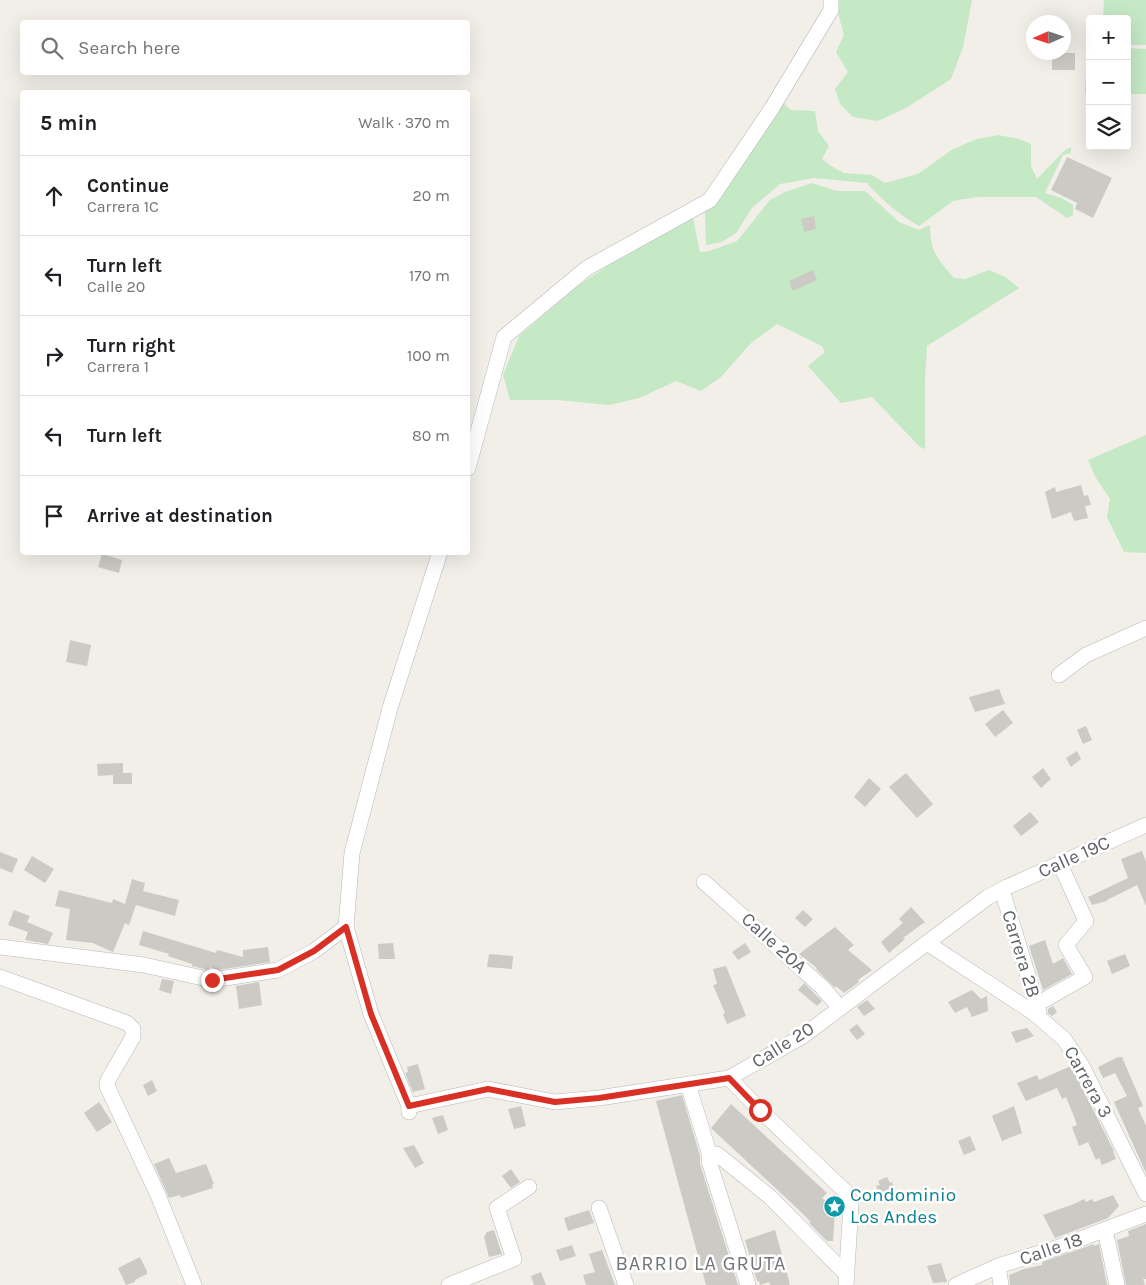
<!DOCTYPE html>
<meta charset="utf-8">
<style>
body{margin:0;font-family:Karla,sans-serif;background:#f2f2f2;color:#202124}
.controls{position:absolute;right:15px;top:15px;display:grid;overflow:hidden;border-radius:5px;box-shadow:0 5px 20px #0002}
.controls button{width:45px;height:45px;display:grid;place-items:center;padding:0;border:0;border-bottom:1px solid #e0e0e0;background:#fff;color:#202124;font:25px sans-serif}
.compass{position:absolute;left:1026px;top:15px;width:45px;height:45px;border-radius:50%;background:#fff;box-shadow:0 5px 20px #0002;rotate:267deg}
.stop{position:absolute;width:15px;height:15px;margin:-11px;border:4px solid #d93025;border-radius:50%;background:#fff}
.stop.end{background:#d93025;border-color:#fff;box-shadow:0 1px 5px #0008}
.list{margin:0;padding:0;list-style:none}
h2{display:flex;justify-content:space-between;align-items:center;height:65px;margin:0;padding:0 20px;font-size:21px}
h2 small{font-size:16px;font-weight:400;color:#757577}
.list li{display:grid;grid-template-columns:32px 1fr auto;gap:15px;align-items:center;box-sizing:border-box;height:80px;padding:0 20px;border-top:1px solid #e0e0e0}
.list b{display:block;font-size:19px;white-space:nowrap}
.list p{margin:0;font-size:16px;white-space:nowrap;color:#757577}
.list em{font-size:16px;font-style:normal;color:#757577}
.icon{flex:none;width:28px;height:28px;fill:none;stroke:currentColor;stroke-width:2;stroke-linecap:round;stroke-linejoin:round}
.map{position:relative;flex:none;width:1146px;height:1285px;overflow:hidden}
.search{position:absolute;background:#fff;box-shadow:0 5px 20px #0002;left:20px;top:20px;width:450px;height:55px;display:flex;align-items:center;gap:12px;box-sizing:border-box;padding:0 18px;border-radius:5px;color:#757577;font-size:19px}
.panel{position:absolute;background:#fff;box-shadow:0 5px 20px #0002;left:20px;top:90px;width:450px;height:465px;border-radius:5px}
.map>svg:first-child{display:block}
</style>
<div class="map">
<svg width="1146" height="1285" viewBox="0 0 1146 1285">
<rect width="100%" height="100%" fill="#f1efe8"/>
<g fill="#c5e8c5">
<polygon points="839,0 972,0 963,47 951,79 906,108 878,121 853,117 840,104 835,89 848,72 836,52 844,35 837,9"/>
<polygon points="1104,0 1146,0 1146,45 1127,45 1127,19 1103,19"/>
<polygon points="1087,48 1090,48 1090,92 1085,93"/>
<polygon points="1127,48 1146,49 1146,94 1127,94"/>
<path d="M783 103 791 110 815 111 818 131 829 146 822 159 831 166 844 173 872 175 885 183 918 174 953 149 977 139 998 135 1019 139 1031 144V166L1037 179 1065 150 1071 147V153L1063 155 1045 193 1061 198 1073 205V215L1067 218 1036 197H977L953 201 919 226C896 212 885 203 867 183L814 178 780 184 752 208 736 233 722 242 706 245 705 212 730 180Z"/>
<path d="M812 183 837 191H865L899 222 919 230 930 225C930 251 937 259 954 278L965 279 989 270 1005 277 1019 288 927 346 925 381V449L920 447 872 397 841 403 808 366 825 352 822 346 777 324 751 343 721 377 701 391 676 381 639 398 609 405 558 400H510L503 375 519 336 578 286 616 260 693 218 700 252 709 251 737 241 770 200 785 192Z"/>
<polygon points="1146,435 1146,553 1124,552 1107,517 1110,499 1096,478 1088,460"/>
</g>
<g fill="#cccac5">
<rect x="1052" y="53" width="23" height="17"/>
<polygon points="1067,157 1112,178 1093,218 1075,209 1077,203 1051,190"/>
<polygon points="814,216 816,229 804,232 801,219"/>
<polygon points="813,270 817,280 793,291 789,281"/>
<polygon points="1081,485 1084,496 1088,495 1091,505 1085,506 1088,518 1074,521 1071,512 1052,519 1045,492 1055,487 1056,492"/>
<polygon points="102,554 122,560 119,573 98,567"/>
<polygon points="70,640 91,645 87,666 66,662"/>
<polygon points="999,689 1005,704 975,712 969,697"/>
<polygon points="1003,710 1013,723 995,737 985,724"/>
<polygon points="1086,726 1092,740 1083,744 1077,730"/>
<polygon points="1077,751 1081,759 1071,767 1066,758"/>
<polygon points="123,763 123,773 132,773 132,784 113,784 113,775 98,776 97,764"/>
<polygon points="1043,768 1051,779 1041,788 1032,777"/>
<polygon points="906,773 933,804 917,818 889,787"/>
<polygon points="869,778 881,789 865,807 854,797"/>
<polygon points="1030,812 1039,822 1021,836 1013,826"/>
<polygon points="1142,851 1146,862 1146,906 1137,885 1107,900 1107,901 1092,905 1088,897 1128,878 1121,859"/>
<polygon points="0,852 18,859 12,873 0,868"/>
<polygon points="32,856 54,869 45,883 24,870"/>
<polygon points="132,879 145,883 143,891 179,900 175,916 136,905 129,925 125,923 113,952 93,943 66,940 70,909 55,906 59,890 112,903 113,899 125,904"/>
<polygon points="911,907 925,922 903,938 905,939 889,953 881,942 903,923 899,919"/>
<polygon points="14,910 30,916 27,922 53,933 48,944 25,940 28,932 8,925"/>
<polygon points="803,910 813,919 805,927 795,918"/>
<polygon points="835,927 854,945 848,950 872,970 858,980 859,982 844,993 836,986 835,988 816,969 817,968 799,954"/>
<polygon points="143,931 216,953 217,950 243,957 243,950 268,947 270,962 218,970 210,967 209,970 192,966 192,964 168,956 169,954 139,945"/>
<polygon points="1045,940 1053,964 1063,958 1072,974 1043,990 1029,946"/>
<polygon points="393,943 395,959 379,959 378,944"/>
<polygon points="745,943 751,952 738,960 732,952"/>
<polygon points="489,954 513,956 512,969 487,967"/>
<polygon points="1125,954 1130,966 1112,974 1107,961"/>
<polygon points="726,966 746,1016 727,1024 723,1014 725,1013 713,985 717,984 713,969"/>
<polygon points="162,979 174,981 171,994 159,990"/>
<polygon points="259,982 262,1005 239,1009 236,986"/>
<polygon points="804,983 822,1001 817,1006 798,990"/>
<polygon points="972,990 981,999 987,996 988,1011 972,1017 967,1007 955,1013 948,1002"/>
<polygon points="867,1000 875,1009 864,1016 857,1007"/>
<polygon points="1053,1006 1057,1012 1052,1016 1048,1013 1048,1009"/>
<polygon points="857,1024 865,1034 857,1040 849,1030"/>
<polygon points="1027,1028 1034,1036 1016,1043 1011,1032"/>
<polygon points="1118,1057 1122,1057 1143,1106 1138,1108 1146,1126 1146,1173 1114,1102 1127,1096 1115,1073 1103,1078 1098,1067"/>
<polygon points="418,1064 425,1089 413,1092 405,1073 408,1072 407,1067"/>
<polygon points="1071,1066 1114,1151 1113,1151 1116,1159 1102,1165 1099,1158 1096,1160 1088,1142 1079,1146 1072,1127 1077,1125 1073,1114 1066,1097 1062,1099 1057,1088 1026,1101 1017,1083 1037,1075 1039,1080"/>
<polygon points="152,1080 157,1091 148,1096 143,1085"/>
<polygon points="682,1095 700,1156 700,1164 738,1285 706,1285 656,1101"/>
<polygon points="99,1102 112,1122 97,1132 84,1113"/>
<polygon points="731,1104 827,1193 822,1198 835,1209 833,1241 827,1241 809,1223 811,1222 800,1211 712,1129 711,1128"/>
<polygon points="521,1106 526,1126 514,1129 508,1109"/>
<polygon points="1014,1106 1022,1133 1002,1141 992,1116"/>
<polygon points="443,1115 448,1130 438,1134 432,1118"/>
<polygon points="970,1136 976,1150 964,1155 958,1141"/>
<polygon points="414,1145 424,1163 415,1168 403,1148"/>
<polygon points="169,1158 176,1173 206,1164 214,1184 212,1185 213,1188 181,1198 180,1195 169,1198 154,1164"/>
<polygon points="511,1169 520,1182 511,1188 502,1176"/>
<polygon points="887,1177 890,1183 892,1182 896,1193 882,1199 876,1186 880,1185 878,1181"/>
<polygon points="1113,1195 1119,1206 1108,1218 1055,1238 1043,1215 1074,1204 1084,1199 1086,1202 1092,1199 1094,1202"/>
<polygon points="589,1210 594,1223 568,1231 564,1218"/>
<polygon points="1146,1224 1146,1279 1143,1279 1145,1285 1126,1285 1117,1240 1129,1236 1128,1231"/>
<polygon points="494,1230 502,1254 489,1257 484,1237 487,1232"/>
<polygon points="775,1230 783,1258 790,1285 770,1285 769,1282 760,1285 759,1281 757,1281 745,1240"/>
<polygon points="1094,1244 1094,1246 1099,1244 1107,1285 1010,1285 1009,1275 1024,1269 1042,1265 1042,1262"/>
<polygon points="572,1245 576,1256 560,1261 556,1250"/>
<polygon points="602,1250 615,1285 586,1285 583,1275 595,1272 589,1254"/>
<polygon points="140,1257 147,1271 147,1274 135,1280 135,1282 126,1285 118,1268"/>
<polygon points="941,1263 947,1282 933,1283 927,1266"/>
<polygon points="541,1272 546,1285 534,1285 531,1276"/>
</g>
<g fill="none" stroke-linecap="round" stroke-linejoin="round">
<defs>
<g id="minor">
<polyline points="468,468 504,337 587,268 710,200 772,108 831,10 831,0"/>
<polyline points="1059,675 1086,655 1146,628"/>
<polyline points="704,882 822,987 840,1008"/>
<polyline points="1002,890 1039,1012"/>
<polyline points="927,943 1034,1013 1064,1039 1082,1066 1146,1194"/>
<polyline points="0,947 144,965 212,980 278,970 314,951 346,927"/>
<polyline points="0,977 127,1023 133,1029 133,1037 108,1080 107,1086 158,1195 194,1285"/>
<polyline points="1037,1004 1085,977 1066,945 1086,921 1060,864"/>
<polyline points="729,1078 760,1110 847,1193 851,1204 846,1285"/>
<polyline points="688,1084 710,1156"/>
<polyline points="409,1106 488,1089 555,1102 599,1098 729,1078 803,1036 988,897 1007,887 1146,825"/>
<polyline points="409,1112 409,1106 371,1014 346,927 352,853 390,708 440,552"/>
<polyline points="599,1208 626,1285"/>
<polyline points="1105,1230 1117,1285"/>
<polyline points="998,1266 1001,1285"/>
<polyline points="449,1285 514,1259 497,1208 529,1187"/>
<polyline points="748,1285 709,1161 710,1156 717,1154 770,1197 846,1274"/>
<polyline points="956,1285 998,1266 1056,1248 1146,1214"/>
</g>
</defs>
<use href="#minor" stroke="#b5b8bc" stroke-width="16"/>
<use href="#minor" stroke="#fff" stroke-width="15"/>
</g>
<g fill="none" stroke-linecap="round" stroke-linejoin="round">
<polyline stroke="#d93025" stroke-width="6" points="212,980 278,970 314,951 346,927 371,1014 409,1106 488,1089 555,1102 599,1098 729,1078 760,1110"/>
</g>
<defs>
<symbol id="sight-disc" viewBox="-11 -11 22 22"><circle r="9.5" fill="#0f9aa8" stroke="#fff"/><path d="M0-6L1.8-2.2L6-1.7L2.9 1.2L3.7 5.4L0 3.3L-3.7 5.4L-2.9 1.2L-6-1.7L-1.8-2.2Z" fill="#fff"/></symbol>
</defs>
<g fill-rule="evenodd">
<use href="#sight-disc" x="822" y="1194" width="25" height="25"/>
</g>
<g text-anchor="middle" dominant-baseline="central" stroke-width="5" stroke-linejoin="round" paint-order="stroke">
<g font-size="19" fill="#5f6368" stroke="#fff">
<text transform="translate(1074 857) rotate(-24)">Calle 19C</text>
<text transform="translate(774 943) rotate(42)">Calle 20A</text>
<text transform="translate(1021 954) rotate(73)">Carrera 2B</text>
<text transform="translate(783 1045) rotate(-32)">Calle 20</text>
<text transform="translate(1088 1082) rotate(61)">Carrera 3</text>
<text transform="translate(1051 1249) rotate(-19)">Calle 18</text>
</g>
<g font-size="19" fill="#0d838f" stroke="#fff" text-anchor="start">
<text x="850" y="1195">Condominio<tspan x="850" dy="22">Los Andes</tspan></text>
</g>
<g font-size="20" letter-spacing="1" fill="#70757a" stroke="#fff">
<text x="701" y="1263">BARRIO LA GRUTA</text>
</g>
</g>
</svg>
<div class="controls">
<button>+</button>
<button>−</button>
<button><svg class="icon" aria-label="layers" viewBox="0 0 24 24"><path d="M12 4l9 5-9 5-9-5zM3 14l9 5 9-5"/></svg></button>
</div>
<svg class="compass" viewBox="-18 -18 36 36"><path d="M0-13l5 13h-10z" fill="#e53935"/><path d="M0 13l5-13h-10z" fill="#757577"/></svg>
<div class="stop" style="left:760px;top:1110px"></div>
<div class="stop end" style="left:212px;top:980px"></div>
<div class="search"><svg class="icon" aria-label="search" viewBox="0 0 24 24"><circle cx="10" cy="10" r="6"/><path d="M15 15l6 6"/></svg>Search here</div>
<section class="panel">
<h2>5 min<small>Walk · 370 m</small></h2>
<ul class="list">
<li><svg class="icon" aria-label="ahead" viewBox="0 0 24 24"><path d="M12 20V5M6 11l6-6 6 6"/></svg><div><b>Continue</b><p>Carrera 1C</p></div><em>20 m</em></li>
<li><svg class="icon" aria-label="left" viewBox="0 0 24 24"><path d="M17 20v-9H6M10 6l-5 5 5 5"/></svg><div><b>Turn left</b><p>Calle 20</p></div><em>170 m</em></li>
<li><svg class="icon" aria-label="right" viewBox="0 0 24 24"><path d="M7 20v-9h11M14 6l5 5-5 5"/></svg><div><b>Turn right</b><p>Carrera 1</p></div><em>100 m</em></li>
<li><svg class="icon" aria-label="left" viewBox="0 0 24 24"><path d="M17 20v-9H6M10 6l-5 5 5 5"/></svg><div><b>Turn left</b></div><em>80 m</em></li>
<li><svg class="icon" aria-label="arrive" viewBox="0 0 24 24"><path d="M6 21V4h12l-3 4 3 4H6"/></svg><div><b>Arrive at destination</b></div></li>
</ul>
</section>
</div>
